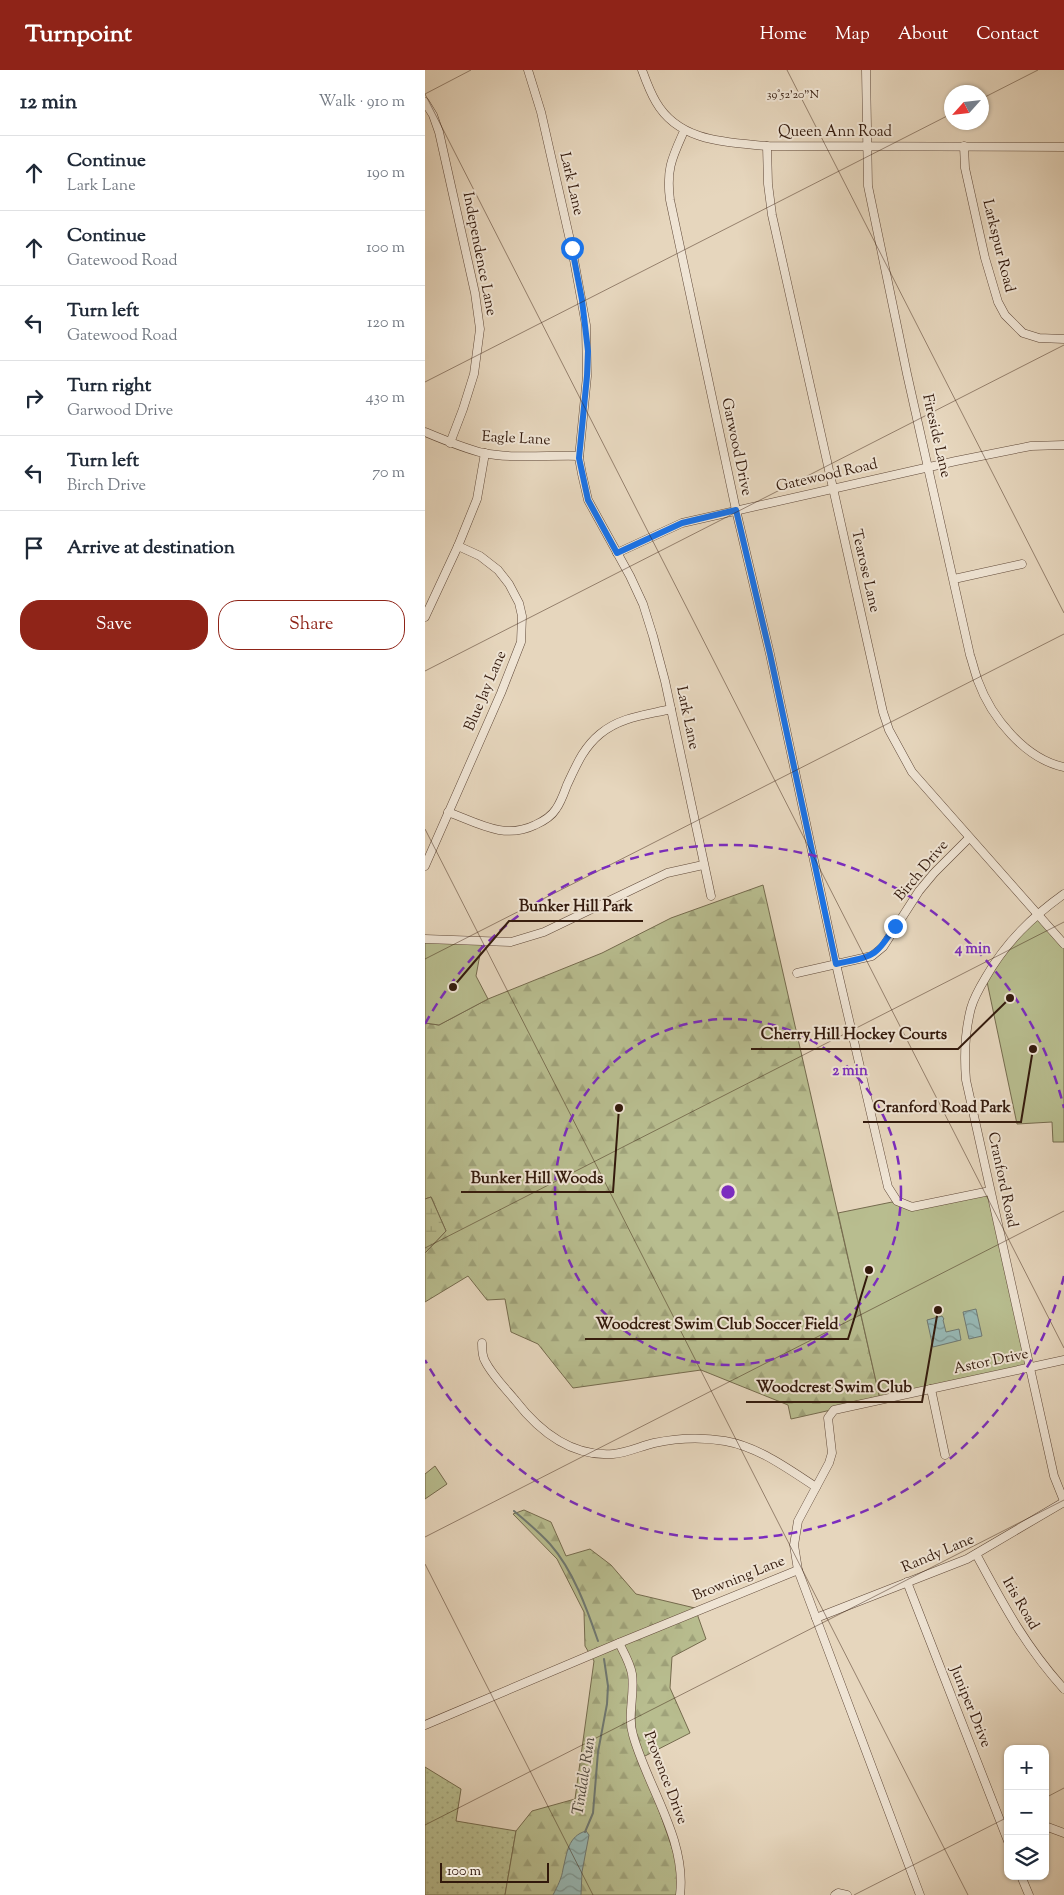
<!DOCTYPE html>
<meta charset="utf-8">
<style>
body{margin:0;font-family:"Sorts Mill Goudy",serif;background:#f2f2f3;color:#1f2937}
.controls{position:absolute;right:15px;bottom:15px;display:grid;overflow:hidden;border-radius:10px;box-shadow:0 1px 4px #0004}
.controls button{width:45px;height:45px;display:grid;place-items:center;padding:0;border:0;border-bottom:1px solid #e0e1e3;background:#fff;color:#1f2937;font:25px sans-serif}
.compass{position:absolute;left:519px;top:15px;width:45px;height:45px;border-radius:50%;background:#fff;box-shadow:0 1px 4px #0004;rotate:243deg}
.scale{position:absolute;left:15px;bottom:12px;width:109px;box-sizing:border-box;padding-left:5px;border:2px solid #32190c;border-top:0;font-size:14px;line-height:18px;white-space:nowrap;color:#32190c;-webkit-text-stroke:4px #efe4d4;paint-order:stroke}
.stop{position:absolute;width:15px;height:15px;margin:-11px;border:4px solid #1a73e8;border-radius:50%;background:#fff}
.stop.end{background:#1a73e8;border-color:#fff;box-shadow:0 1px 5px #0008}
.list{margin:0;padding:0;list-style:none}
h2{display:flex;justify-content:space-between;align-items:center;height:65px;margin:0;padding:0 20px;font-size:21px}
h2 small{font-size:16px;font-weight:400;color:#747a83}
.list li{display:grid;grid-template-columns:32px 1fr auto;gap:15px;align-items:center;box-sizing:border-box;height:75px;padding:0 20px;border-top:1px solid #e0e1e3}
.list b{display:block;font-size:19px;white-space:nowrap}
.list p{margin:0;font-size:16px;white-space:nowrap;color:#747a83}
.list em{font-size:16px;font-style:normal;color:#747a83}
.actions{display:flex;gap:10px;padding:15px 20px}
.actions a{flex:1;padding:11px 0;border:1px solid #8f2418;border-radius:20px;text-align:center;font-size:18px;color:#8f2418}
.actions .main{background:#8f2418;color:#fff}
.icon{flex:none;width:28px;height:28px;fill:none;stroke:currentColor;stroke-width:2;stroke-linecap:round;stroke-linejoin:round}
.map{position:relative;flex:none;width:639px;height:1825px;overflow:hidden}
header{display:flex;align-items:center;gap:30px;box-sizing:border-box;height:70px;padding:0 25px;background:#8f2418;color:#fff}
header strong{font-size:24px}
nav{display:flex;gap:28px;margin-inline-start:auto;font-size:18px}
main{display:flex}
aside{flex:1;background:#fff}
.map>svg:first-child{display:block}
</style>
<header>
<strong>Turnpoint</strong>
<nav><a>Home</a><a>Map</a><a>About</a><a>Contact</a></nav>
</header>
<main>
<aside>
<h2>12 min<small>Walk · 910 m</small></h2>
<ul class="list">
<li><svg class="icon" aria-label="ahead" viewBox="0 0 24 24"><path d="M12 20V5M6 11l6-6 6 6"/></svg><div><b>Continue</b><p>Lark Lane</p></div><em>190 m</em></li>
<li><svg class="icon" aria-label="ahead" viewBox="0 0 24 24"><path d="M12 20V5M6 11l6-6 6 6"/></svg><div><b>Continue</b><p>Gatewood Road</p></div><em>100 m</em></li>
<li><svg class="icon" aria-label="left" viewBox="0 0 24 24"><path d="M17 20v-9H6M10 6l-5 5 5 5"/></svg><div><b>Turn left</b><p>Gatewood Road</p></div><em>120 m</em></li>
<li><svg class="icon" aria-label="right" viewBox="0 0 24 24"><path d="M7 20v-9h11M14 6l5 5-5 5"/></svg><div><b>Turn right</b><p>Garwood Drive</p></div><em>430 m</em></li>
<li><svg class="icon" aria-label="left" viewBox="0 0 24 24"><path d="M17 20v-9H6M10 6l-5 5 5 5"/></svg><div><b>Turn left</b><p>Birch Drive</p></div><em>70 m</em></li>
<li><svg class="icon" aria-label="arrive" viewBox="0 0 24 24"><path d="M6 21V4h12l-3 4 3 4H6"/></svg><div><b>Arrive at destination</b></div></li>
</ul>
<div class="actions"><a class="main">Save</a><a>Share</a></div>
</aside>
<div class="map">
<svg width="639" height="1825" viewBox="0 0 639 1825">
<defs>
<pattern id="grass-dots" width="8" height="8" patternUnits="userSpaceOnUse" patternTransform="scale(1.25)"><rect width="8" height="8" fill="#b8bd8f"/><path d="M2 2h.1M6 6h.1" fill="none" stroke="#9fa27a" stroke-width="1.8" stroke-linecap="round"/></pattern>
<pattern id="forest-firs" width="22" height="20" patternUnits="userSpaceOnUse" patternTransform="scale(1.25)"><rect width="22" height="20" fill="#b8bd8f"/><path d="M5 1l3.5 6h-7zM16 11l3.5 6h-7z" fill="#9fa27a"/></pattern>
<pattern id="wetland-marsh" width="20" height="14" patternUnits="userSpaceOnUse" patternTransform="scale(1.25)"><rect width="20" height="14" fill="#b8bd8f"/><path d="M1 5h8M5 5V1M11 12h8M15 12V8" fill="none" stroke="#9fa27a"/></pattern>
<pattern id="water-waves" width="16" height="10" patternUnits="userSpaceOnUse" patternTransform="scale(1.25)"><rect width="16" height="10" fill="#97b8b5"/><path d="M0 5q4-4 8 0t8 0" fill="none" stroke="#7c9592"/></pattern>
</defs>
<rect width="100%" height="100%" fill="#e6d6bd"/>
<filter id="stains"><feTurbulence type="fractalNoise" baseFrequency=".004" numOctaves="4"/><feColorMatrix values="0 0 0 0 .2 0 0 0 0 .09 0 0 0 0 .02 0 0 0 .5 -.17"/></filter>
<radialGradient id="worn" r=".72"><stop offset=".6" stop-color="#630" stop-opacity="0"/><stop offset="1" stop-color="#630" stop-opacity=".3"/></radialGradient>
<polygon fill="url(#grass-dots)" stroke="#756b4e" points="0,1697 36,1719 31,1751 91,1761 80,1825 0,1825"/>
<g fill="url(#forest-firs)" stroke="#756b4e">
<polygon points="338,815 455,1329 366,1349 363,1335 276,1300 148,1318 113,1274 86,1262 80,1229 62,1230 43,1206 0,1232 0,1183 21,1161 6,1127 0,1129 0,953 14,955 63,929 177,883 246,848"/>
<polygon points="99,1440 126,1452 141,1486 165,1479 186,1495 211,1524 270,1538 281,1569 247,1587 245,1618 265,1663 216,1688 257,1807 253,1825 80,1825 91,1761 107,1741 150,1729 169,1591 160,1576 159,1542 132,1489 88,1444"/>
</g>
<polygon fill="url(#wetland-marsh)" stroke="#756b4e" points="6,1127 21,1161 0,1183 0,1129"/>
<g fill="#b8bd8f" stroke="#756b4e">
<polygon points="613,844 639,874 639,1072 628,1072 627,1052 592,1054 561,907"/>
<polygon points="0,868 58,868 51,906 63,929 14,955 0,953"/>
<polygon points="565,1121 604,1298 455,1329 413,1143 472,1131 480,1135"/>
<polygon points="10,1396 22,1414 0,1429 0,1404"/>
</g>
<g fill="url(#water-waves)" stroke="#6f7871">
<polygon points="551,1239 557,1266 544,1269 538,1242"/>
<polygon points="517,1246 519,1249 518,1250 521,1262 534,1259 536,1270 508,1277 502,1250"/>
<path d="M161 1761 164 1765 157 1802 156 1825H128C132 1817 137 1808 138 1799 142 1783 143 1766 161 1761Z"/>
</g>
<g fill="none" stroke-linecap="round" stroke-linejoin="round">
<g stroke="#6f7871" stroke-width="2">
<path d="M89 1441C101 1451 114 1462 125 1474 148 1500 162 1539 173 1571"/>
<polyline points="160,1762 168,1743 173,1682 182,1634 183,1616 179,1589"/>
</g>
<defs>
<g id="minor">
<polyline points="103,0 116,42 147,179 161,255 162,306 154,388 157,404 163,430 205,506 218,534 228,566 240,611 286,826"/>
<path d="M217 0C221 11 225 22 231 32 254 72 301 72 342 76L639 77"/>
<path d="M441 0 443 116 482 304 545 585C548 594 550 603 553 611 566 647 600 689 639 697"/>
<polyline points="0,32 8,45 14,62 50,223 55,259 49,304 38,339 25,373"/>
<path d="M259 61C247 88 241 99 245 130L311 440 345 584 411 894 463 1117 472 1131 487 1137 565 1121"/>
<polyline points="342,76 343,114 347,145 458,642 464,660 487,702 639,874"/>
<polyline points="539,76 540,98 560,188 573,232 580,245 598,263 614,268 639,269"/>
<path d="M0 362C19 370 38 378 58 383 89 389 123 385 154 386"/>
<polyline points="192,483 257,453 531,391 606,376 639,375"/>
<polyline points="529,509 597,494"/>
<polyline points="0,547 33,476 52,429 60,383"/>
<path d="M23 742C53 753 79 770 110 755 119 751 126 747 131 739 136 732 139 723 142 715 151 696 158 678 175 664 195 647 221 645 246 639"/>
<polyline points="0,796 76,623 96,572 97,546 94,533 84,514 73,500 55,486 33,476"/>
<path d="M639 824C607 847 581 872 561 907 555 917 549 927 546 938 540 961 539 986 541 1010L629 1406 639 1431"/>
<polyline points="0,869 86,872 119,862 242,803 278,795"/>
<polyline points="372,903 447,886 458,877 494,821 509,803 544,768"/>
<path d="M57 1273C57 1278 57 1286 60 1291 67 1305 80 1318 90 1330 114 1361 147 1387 188 1384 202 1383 216 1376 229 1373 252 1368 277 1367 300 1371 334 1377 363 1399 391 1417"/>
<polyline points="506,1319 520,1385"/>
<path d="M551 1484C578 1534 600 1576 639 1619"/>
<polyline points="482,1512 583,1771"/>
<polyline points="391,1548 542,1489 639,1432"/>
<path d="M194 1573C199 1583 205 1593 207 1604 210 1624 202 1646 208 1665 222 1716 262 1770 255 1825"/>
<polyline points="0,1655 194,1573 373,1500"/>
<polyline points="620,1756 639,1763"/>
<polyline points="596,1806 604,1825"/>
<polyline points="410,1825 413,1823 422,1825"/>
<polyline points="495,1825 373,1500 369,1475 373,1451 404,1393 407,1383 403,1348 409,1340 639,1290"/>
</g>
</defs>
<use href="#minor" stroke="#5f4838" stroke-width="9"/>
<use href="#minor" stroke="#efe4d4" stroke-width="8"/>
</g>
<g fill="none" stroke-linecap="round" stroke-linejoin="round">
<path stroke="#1a73e8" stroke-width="6" d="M147 178 157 230 163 281 162 306 154 388 163 430 192 483 257 453 311 440 345 584 411 894C447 886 450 889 470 856"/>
</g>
<path fill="none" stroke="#32190c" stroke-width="1" stroke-opacity="0.45" d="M362 0 639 543M0 24 46 0M0 24 639 1278M556 29 613 0M0 312 526 44M0 601 639 275M0 759 543 1825M0 889 639 564M0 1178 639 852M0 1467 639 1141M0 1494 168 1825M620 1728 639 1718M0 1755 639 1430M429 1825 583 1747"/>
<g fill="none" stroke="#7b2cbf" stroke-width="2.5" stroke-dasharray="9 6">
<circle cx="303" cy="1122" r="173"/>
<path d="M639 1206A346 346 0 0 1 0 1290M0 954A346 346 0 0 1 639 1038"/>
</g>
<g text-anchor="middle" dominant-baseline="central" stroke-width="4" stroke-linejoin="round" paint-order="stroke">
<g font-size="15" fill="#32190c" stroke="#efe4d4">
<text x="410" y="62">Queen Ann Road</text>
<text transform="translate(146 114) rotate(77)">Lark Lane</text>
<text transform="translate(573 176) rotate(76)">Larkspur Road</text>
<text transform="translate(54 184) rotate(79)">Independence Lane</text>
<text transform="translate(511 366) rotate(77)">Fireside Lane</text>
<text transform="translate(91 369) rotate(3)">Eagle Lane</text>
<text transform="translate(311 377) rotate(78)">Garwood Drive</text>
<text transform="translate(402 406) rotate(-13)">Gatewood Road</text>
<text transform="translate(440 501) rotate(77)">Tearose Lane</text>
<text transform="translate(61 621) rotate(-67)">Blue Jay Lane</text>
<text transform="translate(262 648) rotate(78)">Lark Lane</text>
<text transform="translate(497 801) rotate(-50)">Birch Drive</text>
<text transform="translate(577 1110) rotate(78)">Cranford Road</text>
<text transform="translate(566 1292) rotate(-12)">Astor Drive</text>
<text transform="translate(513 1484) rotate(-23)">Randy Lane</text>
<text transform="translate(314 1509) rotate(-22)">Browning Lane</text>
<text transform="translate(595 1534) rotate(60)">Iris Road</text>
<text transform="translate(545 1637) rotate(68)">Juniper Drive</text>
<text transform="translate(240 1708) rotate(69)">Provence Drive</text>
</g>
<g font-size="16" font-style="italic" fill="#50493f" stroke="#efe4d4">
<text transform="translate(160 1706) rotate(-81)">Tindale Run</text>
</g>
</g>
<g font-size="12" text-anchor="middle" fill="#32190c" stroke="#efe4d4" stroke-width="4" stroke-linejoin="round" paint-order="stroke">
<text x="368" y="28">39°52'20"N</text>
</g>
<circle cx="303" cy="1122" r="8" fill="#7b2cbf" stroke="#efe4d4" stroke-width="2.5"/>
<g font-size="15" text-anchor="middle" font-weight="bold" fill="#7b2cbf" stroke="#efe4d4" stroke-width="4" stroke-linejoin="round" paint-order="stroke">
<text x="548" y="883">4 min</text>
<text x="425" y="1005">2 min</text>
</g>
<path fill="none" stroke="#32190c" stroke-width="2" d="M28 917L84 851H218M585 928L533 979H326M608 979L596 1052H438M194 1038L188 1122H36M444 1200L423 1269H160M513 1240L497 1332H321"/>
<g fill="#32190c" stroke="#efe4d4" stroke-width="2">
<circle cx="28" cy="917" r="5"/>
<circle cx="585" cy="928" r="5"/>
<circle cx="608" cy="979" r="5"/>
<circle cx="194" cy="1038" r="5"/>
<circle cx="444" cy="1200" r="5"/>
<circle cx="513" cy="1240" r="5"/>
</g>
<g font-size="16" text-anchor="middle" font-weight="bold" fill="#32190c" stroke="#efe4d4" stroke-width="4" stroke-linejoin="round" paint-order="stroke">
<text x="151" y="841">Bunker Hill Park</text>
<text x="429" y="969">Cherry Hill Hockey Courts</text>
<text x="517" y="1042">Cranford Road Park</text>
<text x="112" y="1113">Bunker Hill Woods</text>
<text x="292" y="1259">Woodcrest Swim Club Soccer Field</text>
<text x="409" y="1322">Woodcrest Swim Club</text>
</g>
<rect width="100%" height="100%" filter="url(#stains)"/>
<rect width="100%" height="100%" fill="url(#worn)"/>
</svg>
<div class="controls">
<button>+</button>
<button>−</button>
<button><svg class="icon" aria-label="layers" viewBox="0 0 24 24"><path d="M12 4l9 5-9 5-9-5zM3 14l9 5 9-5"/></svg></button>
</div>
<svg class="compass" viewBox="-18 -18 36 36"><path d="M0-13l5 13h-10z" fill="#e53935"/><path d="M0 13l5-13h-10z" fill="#747a83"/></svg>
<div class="scale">100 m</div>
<div class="stop" style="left:147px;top:178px"></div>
<div class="stop end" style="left:470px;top:856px"></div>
</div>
</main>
